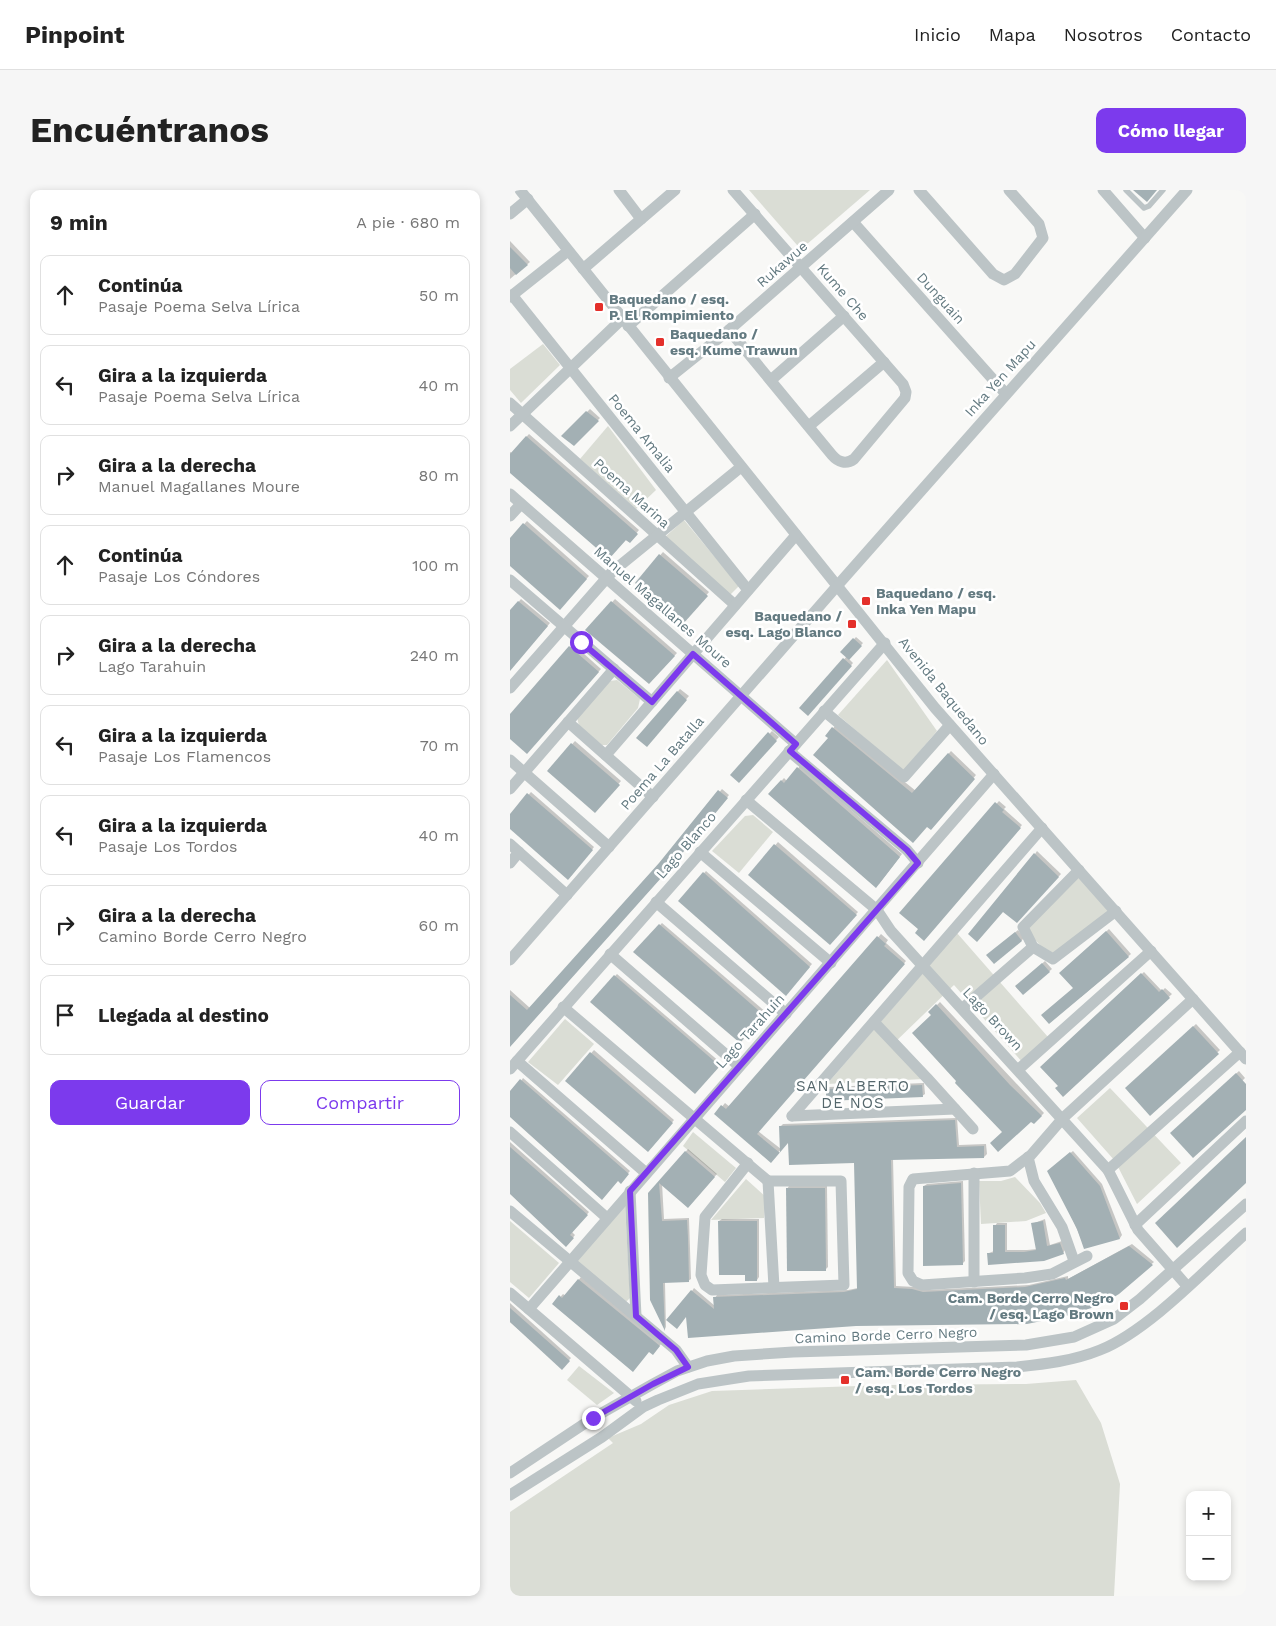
<!DOCTYPE html>
<html lang="es">
<meta charset="utf-8">
<style>
body{margin:0;font-family:"Work Sans",sans-serif;background:#f6f6f6;color:#222}
.controls{position:absolute;right:15px;bottom:15px;display:grid;overflow:hidden;border-radius:10px;box-shadow:0 2px 8px #0003}
.controls button{width:45px;height:45px;display:grid;place-items:center;padding:0;border:0;border-bottom:1px solid #e0e0e0;background:#fff;color:#222;font:25px sans-serif}
.stop{position:absolute;width:15px;height:15px;margin:-11px;border:4px solid #7c3aed;border-radius:50%;background:#fff}
.stop.end{background:#7c3aed;border-color:#fff;box-shadow:0 1px 5px #0008}
.list{margin:0;padding:0;list-style:none}
h2{display:flex;justify-content:space-between;align-items:center;height:65px;margin:0;padding:0 20px;font-size:21px}
h2 small{font-size:16px;font-weight:400;color:#767676}
.list li{display:grid;grid-template-columns:32px 1fr auto;gap:15px;align-items:center;box-sizing:border-box;height:80px;margin:0 10px 10px;padding:0 10px;border:1px solid #e0e0e0;border-radius:10px}
.list b{display:block;font-size:19px;white-space:nowrap}
.list p{margin:0;font-size:16px;white-space:nowrap;color:#767676}
.list em{font-size:16px;font-style:normal;color:#767676}
.actions{display:flex;gap:10px;padding:15px 20px}
.actions a{flex:1;padding:11px 0;border:1px solid #7c3aed;border-radius:10px;text-align:center;font-size:18px;color:#7c3aed}
.actions .main{background:#7c3aed;color:#fff}
.icon{flex:none;width:28px;height:28px;fill:none;stroke:currentColor;stroke-width:2;stroke-linecap:round;stroke-linejoin:round}
.map{position:relative;flex:none;width:736px;height:1406px;overflow:hidden;border-radius:10px}
header{display:flex;align-items:center;gap:30px;box-sizing:border-box;height:70px;padding:0 25px;background:#fff;border-bottom:1px solid #e0e0e0}
header strong{font-size:24px}
nav{display:flex;gap:28px;margin-inline-start:auto;font-size:18px}
.intro{display:flex;align-items:center;justify-content:space-between;box-sizing:border-box;height:120px;padding:0 30px}
h1{margin:0;font-size:35px}
.button{padding:12px 22px;border-radius:10px;background:#7c3aed;color:#fff;font-size:18px;font-weight:700}
main{display:flex;gap:30px;padding:0 30px}
aside{flex:1;background:#fff;border-radius:10px;box-shadow:0 2px 8px #0003}
.map>svg:first-child{display:block}
</style>
<header>
<strong>Pinpoint</strong>
<nav><a>Inicio</a><a>Mapa</a><a>Nosotros</a><a>Contacto</a></nav>
</header>
<div class="intro"><h1>Encuéntranos</h1><a class="button">Cómo llegar</a></div>
<main>
<aside>
<h2>9 min<small>A pie · 680 m</small></h2>
<ul class="list">
<li><svg class="icon" aria-label="ahead" viewBox="0 0 24 24"><path d="M12 20V5M6 11l6-6 6 6"/></svg><div><b>Continúa</b><p>Pasaje Poema Selva Lírica</p></div><em>50 m</em></li>
<li><svg class="icon" aria-label="left" viewBox="0 0 24 24"><path d="M17 20v-9H6M10 6l-5 5 5 5"/></svg><div><b>Gira a la izquierda</b><p>Pasaje Poema Selva Lírica</p></div><em>40 m</em></li>
<li><svg class="icon" aria-label="right" viewBox="0 0 24 24"><path d="M7 20v-9h11M14 6l5 5-5 5"/></svg><div><b>Gira a la derecha</b><p>Manuel Magallanes Moure</p></div><em>80 m</em></li>
<li><svg class="icon" aria-label="ahead" viewBox="0 0 24 24"><path d="M12 20V5M6 11l6-6 6 6"/></svg><div><b>Continúa</b><p>Pasaje Los Cóndores</p></div><em>100 m</em></li>
<li><svg class="icon" aria-label="right" viewBox="0 0 24 24"><path d="M7 20v-9h11M14 6l5 5-5 5"/></svg><div><b>Gira a la derecha</b><p>Lago Tarahuin</p></div><em>240 m</em></li>
<li><svg class="icon" aria-label="left" viewBox="0 0 24 24"><path d="M17 20v-9H6M10 6l-5 5 5 5"/></svg><div><b>Gira a la izquierda</b><p>Pasaje Los Flamencos</p></div><em>70 m</em></li>
<li><svg class="icon" aria-label="left" viewBox="0 0 24 24"><path d="M17 20v-9H6M10 6l-5 5 5 5"/></svg><div><b>Gira a la izquierda</b><p>Pasaje Los Tordos</p></div><em>40 m</em></li>
<li><svg class="icon" aria-label="right" viewBox="0 0 24 24"><path d="M7 20v-9h11M14 6l5 5-5 5"/></svg><div><b>Gira a la derecha</b><p>Camino Borde Cerro Negro</p></div><em>60 m</em></li>
<li><svg class="icon" aria-label="arrive" viewBox="0 0 24 24"><path d="M6 21V4h12l-3 4 3 4H6"/></svg><div><b>Llegada al destino</b></div></li>
</ul>
<div class="actions"><a class="main">Guardar</a><a>Compartir</a></div>
</aside>
<div class="map">
<svg width="736" height="1406" viewBox="0 0 736 1406">
<rect width="100%" height="100%" fill="#f8f8f6"/>
<g fill="#daddd5">
<polygon points="239,0 360,0 296,55 287,55"/>
<polygon points="33,154 50,175 11,213 0,200 0,179"/>
<polygon points="98,236 146,300 126,319 70,269"/>
<polygon points="174,330 229,396 219,406 155,347"/>
<polygon points="377,470 427,541 393,581 328,525"/>
<polygon points="107,490 130,509 128,518 97,555 92,555 69,536 67,527 100,491"/>
<polygon points="243,625 263,642 229,683 202,661 235,626"/>
<polygon points="569,680 606,721 543,769 513,737"/>
<polygon points="447,743 538,847 513,873 444,795 381,856 414,889 317,894"/>
<polygon points="55,829 84,854 48,895 18,872"/>
<polygon points="600,898 671,973 627,1014 605,971 567,928"/>
<polygon points="183,942 226,978 215,992 173,956"/>
<polygon points="505,987 530,1013 536,1023 516,1031 471,1034 469,991 491,991"/>
<polygon points="236,989 256,1007 254,1028 201,1030"/>
<polygon points="115,1014 120,1108 114,1114 66,1072"/>
<polygon points="0,1031 49,1073 19,1108 0,1092"/>
<polygon points="69,1176 104,1203 87,1215 57,1190"/>
<polygon points="566,1190 591,1233 610,1294 604,1406 0,1406 0,1322 103,1253 98,1248 131,1234 159,1215 202,1201 378,1195 516,1194"/>
</g>
<g fill="#0003">
<polygon points="0,51 20,72 0,89"/>
<polygon points="80,219 90,228 64,254 53,246"/>
<polygon points="19,244 129,340 119,352 0,282 0,262 2,263"/>
<polygon points="17,331 79,386 50,418 0,374 0,350"/>
<polygon points="153,362 199,402 173,433 127,392"/>
<polygon points="11,409 40,433 0,480 0,422"/>
<polygon points="105,409 167,463 139,493 77,440"/>
<polygon points="346,447 353,453 339,469 343,473 298,524 291,518 337,466 332,462"/>
<polygon points="63,454 91,479 17,562 0,547 0,526"/>
<polygon points="170,499 179,506 136,555 128,548"/>
<polygon points="325,536 406,601 441,561 466,585 423,636 417,635 317,545"/>
<polygon points="262,541 269,547 229,591 222,585"/>
<polygon points="65,551 111,591 85,621 38,581"/>
<polygon points="290,576 392,664 369,694 260,604 274,588 277,591"/>
<polygon points="212,599 219,605 162,674 0,855 0,800 20,818 150,674"/>
<polygon points="21,602 84,657 61,686 0,637 0,626"/>
<polygon points="489,611 496,617 494,619 512,635 416,746 391,723"/>
<polygon points="268,652 348,722 320,753 240,685"/>
<polygon points="527,661 551,684 507,731 525,664"/>
<polygon points="196,681 302,774 276,804 169,711"/>
<polygon points="152,733 257,823 230,852 125,762"/>
<polygon points="599,739 621,764 571,807 551,783"/>
<polygon points="508,740 514,748 511,751 480,763"/>
<polygon points="371,744 378,750 376,753 396,771 248,941 271,959 270,937 273,934 447,928 449,955 476,954 477,964 474,967 383,968 386,1096 405,1097 416,1100 519,1095 558,1086 558,1089 622,1054 644,1072 608,1103 346,1135 180,1147 182,1101 184,1098 205,1116 205,1108 207,1105 338,1100 348,1098 345,972 279,950 261,971 206,924 215,913 220,917"/>
<polygon points="535,771 542,779 513,804 506,797"/>
<polygon points="634,782 652,801 655,798 662,804 553,905 550,896 532,877"/>
<polygon points="107,784 211,873 184,902 81,812"/>
<polygon points="430,812 534,923 524,933 521,930 494,942 420,822"/>
<polygon points="686,834 710,860 640,924 617,898"/>
<polygon points="84,860 164,930 141,958 56,891"/>
<polygon points="729,881 735,888 732,891 736,895 736,918 662,943"/>
<polygon points="13,888 120,981 113,989 0,926 0,908"/>
<polygon points="414,893 415,904 412,906 317,900 319,897"/>
<polygon points="0,952 79,1022 62,1042 65,1045 56,1056 0,1003"/>
<polygon points="178,959 207,984 178,1016 152,993 154,1029 179,1028 181,1089 178,1091 155,1092 156,1139 142,1109 139,1004"/>
<polygon points="563,961 592,994 612,1045 610,1048 575,1058 541,979"/>
<polygon points="453,991 455,1071 452,1074 414,996 417,994"/>
<polygon points="279,996 317,996 318,1077 315,1080 277,999"/>
<polygon points="212,1029 249,1029 249,1087 247,1090 237,1083 209,1031"/>
<polygon points="535,1029 540,1055 552,1051 555,1060 553,1063 479,1063 484,1061 485,1036 487,1033 497,1033 497,1060 517,1060 527,1059 522,1034"/>
<polygon points="71,1087 152,1153 145,1161 139,1161 44,1114 53,1104 56,1106"/>
<polygon points="0,1113 61,1168 52,1178 0,1132"/>
</g>
<g fill="#a3b0b4">
<polygon points="623,0 647,0 637,12"/>
<polygon points="0,57 18,75 6,85 0,78"/>
<polygon points="76,221 89,231 64,256 51,246"/>
<polygon points="16,246 128,344 120,353 116,350 99,369 0,283 0,264"/>
<polygon points="13,333 77,389 50,420 0,376 0,348"/>
<polygon points="149,364 198,406 173,434 125,393"/>
<polygon points="8,411 38,436 0,481 0,420"/>
<polygon points="101,411 165,466 139,494 75,440"/>
<polygon points="343,448 352,456 339,470 330,462"/>
<polygon points="59,456 89,482 17,564 0,549 0,524"/>
<polygon points="333,468 342,476 298,526 289,518"/>
<polygon points="167,501 177,510 137,557 126,548"/>
<polygon points="322,537 402,603 438,563 465,589 421,640 417,637 403,653 303,565 318,548 315,546"/>
<polygon points="258,542 267,551 229,593 220,585"/>
<polygon points="61,553 110,595 85,623 37,581"/>
<polygon points="287,577 390,667 366,698 258,604 271,590 274,593"/>
<polygon points="208,600 218,608 160,678 0,857 0,805 17,820 149,673"/>
<polygon points="17,603 83,660 58,690 0,639 0,624"/>
<polygon points="485,612 494,620 492,622 511,638 414,751 405,743 408,739 389,723"/>
<polygon points="264,654 347,725 320,755 238,685"/>
<polygon points="524,663 549,687 507,733 493,722 467,752 458,744"/>
<polygon points="193,682 300,777 276,806 168,711"/>
<polygon points="149,734 255,826 230,853 123,762"/>
<polygon points="596,741 619,767 539,834 531,825 563,798 549,783"/>
<polygon points="505,742 512,751 484,774 476,765"/>
<polygon points="367,746 376,754 374,756 395,774 247,944 270,963 269,936 445,930 447,957 474,956 474,968 381,970 384,1098 402,1099 413,1102 515,1097 555,1088 556,1090 619,1056 643,1075 609,1104 591,1115 556,1126 517,1134 346,1136 178,1148 176,1127 167,1139 156,1130 181,1100 204,1119 203,1107 334,1102 347,1099 344,973 279,975 278,953 261,973 204,924 211,915 216,919"/>
<polygon points="532,773 540,782 513,805 505,796"/>
<polygon points="631,783 649,802 652,799 660,808 553,907 545,898 548,896 530,877"/>
<polygon points="104,785 210,876 185,904 80,812"/>
<polygon points="426,814 500,895 532,926 524,934 521,932 488,962 480,953 492,942 445,893 446,891 402,843 421,825 418,822"/>
<polygon points="683,836 709,864 640,926 615,898"/>
<polygon points="80,862 163,933 138,962 55,891"/>
<polygon points="726,883 736,894 736,920 683,968 660,943"/>
<polygon points="10,889 119,984 111,994 108,991 92,1010 0,927 0,901"/>
<polygon points="412,895 413,907 316,911 316,899"/>
<polygon points="736,947 736,993 667,1058 645,1033"/>
<polygon points="0,957 78,1025 60,1045 64,1048 56,1057 0,1004"/>
<polygon points="175,961 205,987 178,1018 149,993 152,1031 177,1030 178,1048 179,1092 153,1093 155,1141 140,1110 138,1003"/>
<polygon points="560,962 590,996 610,1049 574,1059 567,1039 537,981"/>
<polygon points="451,993 453,1075 413,1076 413,996"/>
<polygon points="276,998 315,998 316,1081 277,1081"/>
<polygon points="208,1031 247,1031 247,1091 235,1091 235,1085 209,1085"/>
<polygon points="533,1031 537,1056 550,1053 554,1064 534,1071 478,1075 477,1063 483,1063 483,1035 495,1035 495,1062 514,1062 526,1060 521,1033"/>
<polygon points="68,1089 150,1156 143,1165 139,1162 123,1182 42,1114 49,1105 52,1108"/>
<polygon points="0,1118 60,1171 52,1180 0,1132"/>
</g>
<g fill="none" stroke-linecap="round" stroke-linejoin="round">
<polyline stroke="#bcc4c6" stroke-width="5.5" points="616,0 634,18 639,16 653,0"/>
<g stroke="#bcc4c6" stroke-width="11">
<polyline points="10,0 425,518 736,869"/>
<polyline points="109,0 131,29"/>
<polyline points="409,0 483,84 494,90 505,84 533,48 529,34 499,0"/>
<polyline points="593,0 635,48"/>
<polyline points="0,24 18,9"/>
<polyline points="343,32 496,204"/>
<polyline points="73,79 165,0"/>
<polyline points="2,105 238,400"/>
<polyline points="0,107 58,61"/>
<polyline points="118,136 245,24"/>
<path d="M219 140 322 265C328 272 336 275 344 269L395 208 396 202 393 194 223 0"/>
<polyline points="159,188 219,140 379,0"/>
<polyline points="261,190 334,126"/>
<polyline points="0,213 225,415"/>
<polyline points="0,236 112,129"/>
<polyline points="299,236 374,172"/>
<polyline points="0,304 286,554"/>
<polyline points="0,326 11,314"/>
<polyline points="0,390 142,512"/>
<polyline points="0,498 102,382 231,277"/>
<polyline points="314,521 394,587 440,535"/>
<polyline points="58,532 143,607"/>
<polyline points="279,561 397,660 408,673"/>
<polyline points="96,565 286,345"/>
<polyline points="0,570 99,657"/>
<polyline points="0,599 104,479"/>
<polyline points="236,610 367,720 381,741 598,980 628,1040 677,1096"/>
<polyline points="0,654 57,705"/>
<polyline points="190,662 321,773"/>
<polyline points="0,673 9,662"/>
<polyline points="569,680 513,737 523,757 543,769 606,721"/>
<polyline points="146,712 276,824"/>
<polyline points="100,764 229,876"/>
<polyline points="0,770 327,396 677,0"/>
<polyline points="53,817 258,991"/>
<polyline points="453,818 523,757"/>
<polyline points="364,832 417,888 463,939"/>
<polyline points="7,871 136,983"/>
<polyline points="0,879 375,453"/>
<polyline points="509,879 641,761"/>
<polyline points="282,926 532,638"/>
<polyline points="282,926 445,919"/>
<polyline points="0,942 97,1028"/>
<polyline points="518,967 524,991 552,1037 564,1071"/>
<polyline points="238,973 195,1027 191,1085 195,1095 202,1100 334,1095 331,991 258,991"/>
<polyline points="598,980 730,862"/>
<polyline points="258,991 264,1097"/>
<polyline points="120,1001 126,1126"/>
<polyline points="0,1021 166,1160 178,1177"/>
<polyline points="625,1035 736,931"/>
<polyline points="577,1066 542,1084 515,1088 412,1095 403,1091 398,1083 399,997 403,989 500,981 521,965 553,928 683,809"/>
<polyline points="464,1092 464,983"/>
<polyline points="0,1103 126,1211"/>
<polyline points="19,1119 484,584"/>
<polyline points="0,1283 83,1228 143,1194 167,1181 197,1171 224,1166 283,1162 516,1155 564,1147 604,1129 630,1109 736,1014"/>
<path d="M0 1305 92 1247 133 1217 148 1210 188 1194 239 1186 507 1177C535 1174 563 1171 590 1160 638 1141 696 1079 736 1043"/>
</g>
</g>
<g fill="none" stroke-linecap="round" stroke-linejoin="round">
<polyline stroke="#7c3aed" stroke-width="6" points="71,452 142,512 183,464 286,554 280,561 397,660 408,673 120,1001 126,1126 166,1160 178,1177 143,1194 83,1228"/>
</g>
<g fill="#e4302b" stroke="#fff" stroke-width="2">
<rect x="84" y="112" width="10" height="10" rx="2.5"/>
<rect x="145" y="147" width="10" height="10" rx="2.5"/>
<rect x="351" y="406" width="10" height="10" rx="2.5"/>
<rect x="337" y="429" width="10" height="10" rx="2.5"/>
<rect x="609" y="1111" width="10" height="10" rx="2.5"/>
<rect x="330" y="1185" width="10" height="10" rx="2.5"/>
</g>
<g text-anchor="middle" dominant-baseline="central" stroke-width="5" stroke-linejoin="round" paint-order="stroke">
<g font-size="14" fill="#637a81" stroke="#fff">
<text transform="translate(272 74) rotate(-41)">Rukawue</text>
<text transform="translate(333 102) rotate(49)">Kume Che</text>
<text transform="translate(431 108) rotate(48)">Dunguain</text>
<text transform="translate(490 188) rotate(-48)">Inka Yen Mapu</text>
<text transform="translate(132 243) rotate(51)">Poema Amalia</text>
<text transform="translate(122 303) rotate(42)">Poema Marina</text>
<text transform="translate(153 417) rotate(41)">Manuel Magallanes Moure</text>
<text transform="translate(434 501) rotate(51)">Avenida Baquedano</text>
<text transform="translate(152 573) rotate(-49)">Poema La Batalla</text>
<text transform="translate(176 655) rotate(-49)">Lago Blanco</text>
<text transform="translate(483 829) rotate(47)">Lago Brown</text>
<text transform="translate(240 841) rotate(-48)">Lago Tarahuin</text>
<text transform="translate(376 1145) rotate(-2)">Camino Borde Cerro Negro</text>
</g>
<g font-size="14" font-weight="bold" fill="#637a81" stroke="#fff" text-anchor="start">
<text x="99" y="109">Baquedano / esq.<tspan x="99" dy="16">P. El Rompimiento</tspan></text>
<text x="160" y="144">Baquedano /<tspan x="160" dy="16">esq. Kume Trawun</tspan></text>
<text x="366" y="403">Baquedano / esq.<tspan x="366" dy="16">Inka Yen Mapu</tspan></text>
<text x="332" y="426" text-anchor="end">Baquedano /<tspan x="332" dy="16">esq. Lago Blanco</tspan></text>
<text x="604" y="1108" text-anchor="end">Cam. Borde Cerro Negro<tspan x="604" dy="16">/ esq. Lago Brown</tspan></text>
<text x="345" y="1182">Cam. Borde Cerro Negro<tspan x="345" dy="16">/ esq. Los Tordos</tspan></text>
</g>
<g font-size="15" letter-spacing="1" fill="#55676c" stroke="#fff">
<text x="343" y="896">SAN ALBERTO<tspan x="343" dy="17">DE NOS</tspan></text>
</g>
</g>
</svg>
<div class="controls">
<button>+</button>
<button>−</button>
</div>
<div class="stop" style="left:71px;top:452px"></div>
<div class="stop end" style="left:83px;top:1228px"></div>
</div>
</main>
